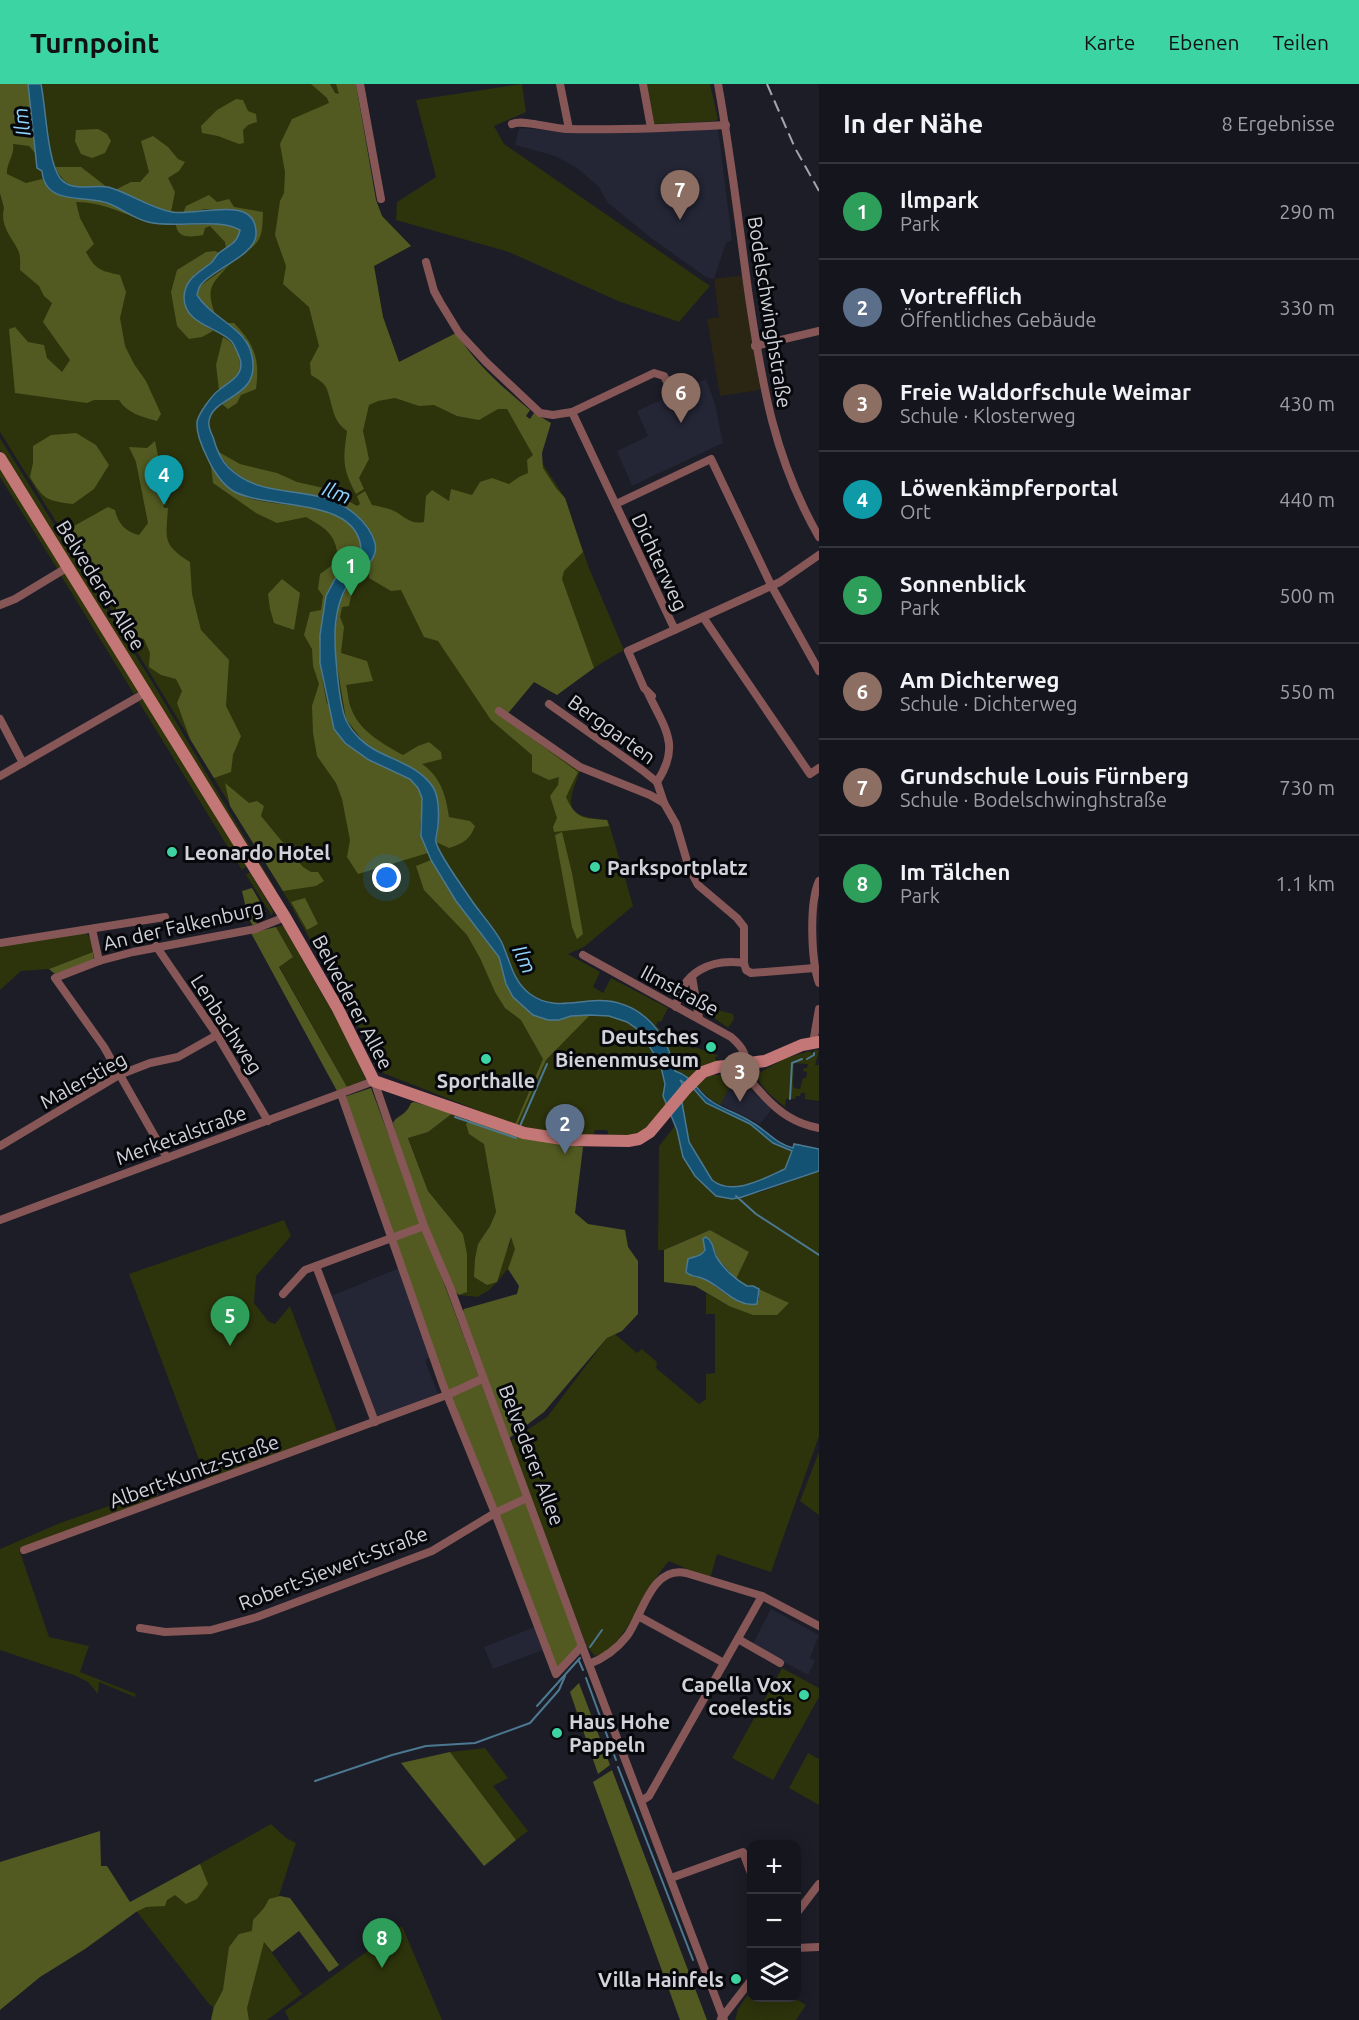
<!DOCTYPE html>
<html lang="de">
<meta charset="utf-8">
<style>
body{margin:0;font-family:Ubuntu,sans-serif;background:#1e1f26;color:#f1f3f6}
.controls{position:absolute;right:18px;bottom:18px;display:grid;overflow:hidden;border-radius:12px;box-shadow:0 3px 15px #0003}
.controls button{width:54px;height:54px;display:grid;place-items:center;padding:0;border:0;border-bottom:2px solid #34353b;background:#15161d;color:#f1f3f6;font:30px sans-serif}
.you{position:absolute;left:387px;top:794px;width:21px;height:21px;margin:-15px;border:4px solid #fff;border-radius:50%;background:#1a73e8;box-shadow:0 0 0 9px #1a73e833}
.badge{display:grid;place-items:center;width:39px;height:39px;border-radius:50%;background:#3dd4a3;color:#fff;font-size:20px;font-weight:700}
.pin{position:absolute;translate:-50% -50px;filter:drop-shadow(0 2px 3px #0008)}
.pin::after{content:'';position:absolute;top:32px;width:21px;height:18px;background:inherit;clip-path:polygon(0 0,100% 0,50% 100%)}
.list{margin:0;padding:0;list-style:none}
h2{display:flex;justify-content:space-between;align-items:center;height:78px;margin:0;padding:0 24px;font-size:26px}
h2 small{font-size:20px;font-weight:400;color:#9d9fa4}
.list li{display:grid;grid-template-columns:39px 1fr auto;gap:18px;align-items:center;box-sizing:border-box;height:96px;padding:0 24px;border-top:2px solid #34353b}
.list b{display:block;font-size:22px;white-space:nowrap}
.list p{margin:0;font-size:20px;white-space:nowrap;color:#9d9fa4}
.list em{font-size:20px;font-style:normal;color:#9d9fa4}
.icon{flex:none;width:33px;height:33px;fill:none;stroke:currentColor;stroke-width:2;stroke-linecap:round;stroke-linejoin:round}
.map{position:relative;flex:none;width:819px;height:1936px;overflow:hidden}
header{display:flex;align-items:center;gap:36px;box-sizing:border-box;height:84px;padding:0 30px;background:#3dd4a3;color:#111}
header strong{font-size:28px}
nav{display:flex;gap:33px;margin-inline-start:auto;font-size:21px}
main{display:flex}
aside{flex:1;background:#15161d}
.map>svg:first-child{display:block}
</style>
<header>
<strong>Turnpoint</strong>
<nav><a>Karte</a><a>Ebenen</a><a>Teilen</a></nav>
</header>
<main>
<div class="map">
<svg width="819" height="1936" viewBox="0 0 819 1936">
<rect width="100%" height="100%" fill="#1c1d27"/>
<polygon fill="#2b2514" points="745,191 760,306 720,312 707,235 719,233 714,195"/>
<g fill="#242535">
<polygon points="519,44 574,48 718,44 732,156 726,159 714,195 706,193 651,154 608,119 599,103 577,84 555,72 515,61"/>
<polygon points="706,295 715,320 723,359 632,402 617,367 648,352 637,327"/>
<polygon points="713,991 735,992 772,1025 760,1040 710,1015"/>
<polygon points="399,1184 431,1273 425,1276 438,1310 376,1333 331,1212"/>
<polygon points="771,1525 819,1551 810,1574 815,1577 808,1591 752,1561"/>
<polygon points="535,1543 543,1566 493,1585 484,1563"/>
</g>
<g fill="#2d330b" fill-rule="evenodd">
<path d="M0 0H352L376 116 382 132 411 162 374 182 383 233 399 278 507 325 565 414 589 484 624 566C600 579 578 594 557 611L534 598 504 634 580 687C566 724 564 732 608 736L633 822 584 863 568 870 600 888 593 903 603 909 611 894 668 924 661 938 658 937 656 942 671 954 694 965 695 963 719 972 715 973V976L722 977 689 995 682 989 675 987C671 968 664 964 651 949 645 942 636 927 627 923 611 915 593 917 577 919 532 925 519 906 505 867L513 913 590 931 609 932 627 938 640 947 656 973 661 983 665 1000 663 1012 667 1021 648 1043 634 1051 609 1052 607 1046H595L593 1052 557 1049 515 1041 383 989 372 967 288 816 125 548 0 348Z"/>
<polygon points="522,0 526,28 494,42 504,60 710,202 679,238 618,217 509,168 396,136 397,118 436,93 416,16"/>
<polygon points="647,0 710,0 718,35 715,37 654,40"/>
<polygon points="0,354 151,596 276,806 273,806 0,366"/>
<polygon points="0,383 62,483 58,486 0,393"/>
<polygon points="65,487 139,607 134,610 60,490"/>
<polygon points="143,615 247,782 242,786 139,618"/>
<polygon points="250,788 273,827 272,832 246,791"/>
<polygon points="283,841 342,945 366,996 347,1003 279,882 293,873 276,843"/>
<polygon points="86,849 90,854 93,868 49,885 21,887 0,906 0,862"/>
<polygon points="714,925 733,930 734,935 728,944 706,928"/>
<path d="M814 966H819L815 981H819V1017L805 1015V1009H801L800 1012H796L795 1015H786L785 1023C775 1015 759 1003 757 990L786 974 810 967 811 969H814ZM794 979 808 980 807 984H804L803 987 807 988 806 994H803L800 1005 794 1004 793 1001Z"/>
<path d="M713 991C736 990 741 995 756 1010L735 993 720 1021 710 1015 697 1002 702 995Z"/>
<path d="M693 1004 706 1019 750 1040 773 1059 793 1067 785 1085C765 1094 732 1113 712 1096L689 1058 682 1016Z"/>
<polygon points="453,1029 470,1036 469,1050 484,1059 496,1128 490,1142 478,1160 509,1163 511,1152 516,1165 508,1185 497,1198 488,1207 477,1213 459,1211 467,1208 463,1150 428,1107 408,1053 428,1048"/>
<path d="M675 1042 683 1073 689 1082 732 1115 761 1108 819 1087V1352L771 1488 717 1470 710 1495 669 1477C646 1501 625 1566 595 1572L587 1563 509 1358 547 1333 607 1254 615 1250 637 1269 642 1265 657 1278 656 1284 699 1320 706 1315V1290L715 1289V1230H706V1209L729 1222 788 1220 756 1203 747 1202 736 1195 749 1168 710 1146 664 1166H658L659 1062Z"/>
<polygon points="284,1136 291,1152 256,1192 254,1219 269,1238 275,1240 290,1222 337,1347 207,1397 129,1190"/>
<polygon points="819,1368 819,1431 800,1417"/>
<polygon points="158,1405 158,1412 154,1415 19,1465 49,1553 89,1562 80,1588 136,1610 135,1613 99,1598 98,1610 88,1598 74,1591 0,1566 0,1465 60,1439"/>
<polygon points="782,1584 819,1604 819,1613 773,1696 732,1674"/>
<polygon points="485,1664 508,1694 493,1702 528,1747 516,1756 450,1668"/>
<polygon points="808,1669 819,1675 819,1721 789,1704"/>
<polygon points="271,1740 286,1754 296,1759 264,1858 302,1910 267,1936 249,1936 247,1925 211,1936 213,1923 209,1920 130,1819"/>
<polygon points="402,1842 442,1936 289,1936 285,1927"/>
<polygon points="751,1906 752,1914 794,1914 806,1921 796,1936 735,1936 738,1925"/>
</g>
<g fill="#525a21">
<path d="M0 0H28C30 24 34 47 37 71L29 62 13 60C15 72 6 79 7 90L26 99 42 95 51 107 71 114 97 116 109 120 148 138C123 130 103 118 76 118L80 134 94 160 86 168C95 186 102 187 120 191L126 208 120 234 125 262 134 280 146 297 161 330 157 337C142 333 127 329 119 316H94L87 319 15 309 9 245 15 243 28 258 44 261 47 274 62 288 70 276 43 238 52 219 44 212 39 202 20 186C20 179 21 172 18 166 10 151 0 142 4 124L0 109Z"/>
<path d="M311 0H330L335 9 339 10 336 0H356L376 116 382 132 411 162 374 182 383 233 399 278 456 249C476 280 502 303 530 326L526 332 530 335 534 329 551 339 542 369 543 384 556 404 565 414 583 468 564 487 562 495 594 584 557 611 534 598 504 634 578 688 566 713C576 736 585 734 607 736L609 742 554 748 553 743 557 734 550 712 558 701 559 693 549 696 532 688V671L491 636 438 557 424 553 401 506 391 507 369 494C369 490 368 484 369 480 372 472 377 469 375 459 372 448 364 440 357 433 323 400 287 416 249 398 235 391 226 380 217 367L240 380 277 389 297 398 328 405 357 422 360 420 357 412 365 407 372 421C379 422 386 424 392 426 404 431 409 441 424 438L426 412 432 406 449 417 451 405 472 411 480 398 492 394 509 400 519 393 528 389 527 376 533 371 507 325H498L479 336 457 332 434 321 419 322 395 314 378 317 369 321 363 347 369 375 359 394 364 405 356 410C342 384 343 376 347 347 331 336 333 319 326 303 323 298 316 294 311 291L310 279 319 262 309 223 283 200 286 182 275 151 280 117 284 109 285 88 280 60 292 35 329 19 327 14Z"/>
<polygon points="236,15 243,16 248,27 256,30 257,38 248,41 243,46 244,59 239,60 218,52 202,49 201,42 217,26"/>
<polygon points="98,45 107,50 111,57 105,69 92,74 81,70 75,57 76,46"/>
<polygon points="153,52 168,63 178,75 185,78 179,87 168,94 175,108 171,128 159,125 115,106 131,98 140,98 149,88 141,57"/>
<path d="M55 83H81L108 104C83 100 69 111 55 83Z"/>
<path d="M209 111 217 118 229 115 234 123 263 128C262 151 263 157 243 170L252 161 239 127 206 125 183 129 186 122Z"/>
<path d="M216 140 232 142 240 146 238 154 226 165 225 158 210 142 205 144 203 151C192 153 177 155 176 141Z"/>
<polygon points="215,167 219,169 213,177 194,191 193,233 213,247 202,253 189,255 177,242 171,208 177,186 206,168"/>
<path d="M229 181C211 201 206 203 215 230L202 220 197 211 200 202Z"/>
<path d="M225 239H234C255 261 260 275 256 305L241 311 237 319 228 325 222 320 237 310 246 255Z"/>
<path d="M223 253C230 257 232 259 236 267 246 287 236 295 219 306L216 281Z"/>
<path d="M76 349 96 361 109 381 94 405 73 420C47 417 43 415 30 393L33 379V362L51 351Z"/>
<path d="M155 357 167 417 163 420 164 424H168C166 455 162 460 190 478L192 510 201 546 229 576 226 622 241 652 233 671 231 688 214 694 190 655 177 619 182 607 176 595 161 591 149 583 150 569 144 555 130 552 116 528V516L87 470 72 455 74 442 108 423 115 426C118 440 126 448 139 451L148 439 136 378 129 363 147 364Z"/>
<path d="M211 382C217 390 223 400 232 406 263 430 343 410 360 453 367 470 348 474 342 486 328 513 317 548 320 578 321 586 325 611 327 619 330 625 365 673 371 677 386 686 408 688 418 703 428 719 417 736 421 752 423 758 426 764 428 769L358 790 347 773 350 756 342 715 336 699 317 672 313 649 312 622 319 600 313 582 312 565 304 551 310 528 321 526 323 512 318 505 320 490 338 477C337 451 327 445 306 433L277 439 256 429 213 399Z"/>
<path d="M355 493 349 522 342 523 340 533 344 543 341 569 367 577 373 597 346 601C348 608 348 617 351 624 359 647 383 660 403 671L418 662 429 658 441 668 442 675 422 680C441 693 446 712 449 733L470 737 475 742C470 756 462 760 449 764L436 758 439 738 437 714 378 668 366 661 346 635 335 569V549L339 519 349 500Z"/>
<polygon points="282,495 300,509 294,546 274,539 270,525 268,510"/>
<polygon points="225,699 249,719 257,717 264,722 261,732 303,783 311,788 318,788 324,797 316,802 283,807 230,722"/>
<polygon points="562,748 572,789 583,850 577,855 572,843 555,751"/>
<polygon points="431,776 456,817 499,873 506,900 548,936 559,936 571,932 590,931 546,976 517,1041 515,1041 543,975 521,936 505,924 495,908 480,874 467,851 424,806 416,782"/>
<polygon points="252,804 266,828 263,828 254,832 257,840 253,842 248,833 242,807"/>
<polygon points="305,814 318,840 307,846 291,818"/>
<polygon points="276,843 293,873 279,883 347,1003 337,1007 251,849"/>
<polygon points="93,868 94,876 55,890 49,885"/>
<polygon points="371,1004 579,1561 556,1587 448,1306 344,1013"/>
<path d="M414 1018 453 1029 428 1048 408 1054 428 1107 463 1150 467 1170V1208L459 1211 450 1203 424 1142 393 1039C397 1031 406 1032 411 1019Z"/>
<path d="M470 1036C508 1049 543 1059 583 1063L575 1129 588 1140 625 1146 628 1163 638 1177V1230L622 1247 607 1254 544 1328 508 1355 461 1231 464 1225 517 1210 519 1202 508 1185 515 1165 511 1153 497 1198 487 1201 474 1193 475 1175 478 1160 490 1142 496 1128 484 1060 469 1050 466 1040Z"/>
<polygon points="710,1146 749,1168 736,1195 718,1175 711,1157 704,1162 705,1166 701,1171 692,1174 688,1177 686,1184 694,1193 705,1195 727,1211 747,1220 759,1216 759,1205 789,1219 777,1231 753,1231 729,1222 695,1202 664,1198 664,1166"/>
<polygon points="579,1599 610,1681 598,1690 570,1608"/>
<polygon points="450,1668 516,1756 484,1782 401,1679"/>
<polygon points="612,1686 707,1936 680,1936 593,1698"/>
<polygon points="100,1747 101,1782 107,1782 130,1818 200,1780 208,1800 197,1815 186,1820 175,1811 167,1816 165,1822 146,1823 136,1828 85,1865 40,1893 0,1926 0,1778"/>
<polygon points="280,1812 290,1814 339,1881 329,1888 299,1847 272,1868 264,1858 247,1924 249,1936 211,1936 214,1923 223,1906 229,1863 239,1850 252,1847 253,1836 264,1824 269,1815"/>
</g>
<g fill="#135272" stroke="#4c7991" stroke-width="1.5" fill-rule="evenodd">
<path d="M28 0H41C46 24 47 76 60 94 72 109 92 100 108 103 130 109 149 124 172 128 195 133 258 108 256 151 255 172 209 187 200 202 198 205 198 208 197 211 211 234 247 244 252 272 261 315 213 311 209 337 208 342 211 349 213 353 216 364 220 375 228 383 265 420 316 396 356 431 364 438 372 448 375 459 379 478 359 486 349 499 338 515 335 534 335 553 335 570 339 621 346 636 352 649 365 661 377 667 398 678 419 683 433 703 439 713 439 730 438 742 438 746 435 754 436 758 438 768 461 801 468 811 478 827 492 841 501 857 510 875 512 897 530 910 549 924 568 919 589 917 636 912 666 944 675 987 694 993 697 1008 711 1017 724 1026 740 1030 753 1039 767 1047 776 1060 793 1064L794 1060 819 1065V1087L742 1113 732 1115 716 1112 695 1092 683 1073 677 1046 663 1012 665 1000 661 983 656 973 640 947 627 938 609 932 590 931 571 932 559 936H548L533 931 513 913 506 900 499 873 456 817 431 776 421 752 422 714 418 704 410 695 369 676 345 659 334 645 320 579V551L326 512 335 495 361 466C359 413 271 426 235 408 223 402 212 385 207 373 202 363 196 350 197 338 198 330 213 310 219 306 229 298 245 291 240 275 238 270 235 262 232 258 219 243 184 241 184 213 185 195 198 189 211 179 214 176 216 172 219 169 229 161 237 160 240 146 218 133 174 145 148 138 135 135 122 125 110 120 86 110 45 123 42 87L37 84ZM680 996 693 1004 706 1019 750 1040 773 1059 792 1067 785 1085C765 1094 732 1113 712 1096L689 1058 681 1013 682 999Z"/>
<path d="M706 1153C715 1159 712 1166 717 1174 724 1185 736 1196 747 1202H753L759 1205 757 1220C736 1224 720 1201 704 1195 697 1192 691 1193 686 1188L688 1175C695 1172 701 1173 705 1166L703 1155Z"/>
</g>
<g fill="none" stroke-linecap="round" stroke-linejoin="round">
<g stroke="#4c7991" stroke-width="2">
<polyline points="807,975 814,971 814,969"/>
<polyline points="790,1015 792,979 802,975"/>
<polyline points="455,1033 516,1054"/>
<polyline points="520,1042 547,980"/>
<polyline points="736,1112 756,1130 819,1171"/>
<polyline points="590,1563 602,1546"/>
<polyline points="579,1577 583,1586"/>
<polyline points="586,1594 616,1676"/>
<polyline points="537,1622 580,1574"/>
<polyline points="618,1683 693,1876"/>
<polyline points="315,1697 392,1671 426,1662 475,1659 530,1639 559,1606 565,1592"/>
</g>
<g stroke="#875757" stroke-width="8">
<polyline points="360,0 381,115"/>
<polyline points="560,0 569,45"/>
<polyline points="643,0 651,44"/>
<path d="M718 0C731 71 739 142 749 213 762 300 774 375 819 453"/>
<path d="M512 40C523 35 552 45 567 45 620 46 673 44 726 41"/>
<polyline points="426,178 434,207 440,218 459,249 486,278 540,329 553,331 572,328 675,546"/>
<polyline points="755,262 819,247"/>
<polyline points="572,328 654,289 664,292 674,312"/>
<polyline points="616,420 711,375 771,501 819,587"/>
<polyline points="0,521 15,515 68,483"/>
<polyline points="703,533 810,690 819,684"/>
<path d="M648 609C665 645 681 661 657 698L664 719 676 740 689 784 698 801 737 834 744 843V879"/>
<polyline points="652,612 644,604 628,567 780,498 819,471"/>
<polyline points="549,620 642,686 657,698"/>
<polyline points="499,627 580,683 650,711 664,719"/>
<polyline points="0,635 23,679"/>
<polyline points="0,692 145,609"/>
<path d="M819 797C809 819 811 876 819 899"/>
<polyline points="92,845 99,877"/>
<polyline points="0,859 165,833"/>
<polyline points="156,862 217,951 268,1037"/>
<path d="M583 871 731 953C750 969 744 977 752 998 755 1003 760 1007 764 1012 780 1029 796 1040 819 1044"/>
<polyline points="692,893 699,934"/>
<path d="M676 923C682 888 711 874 744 879L746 886 751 889 815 884"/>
<polyline points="813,959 819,925"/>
<polyline points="341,1010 443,1301 495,1429 556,1590 582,1562"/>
<polyline points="0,1062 119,991 150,979 178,973 217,951"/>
<polyline points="167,1074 104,963 55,894 99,877 133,868 255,845 285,833"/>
<polyline points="0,1136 374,997 424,1142 450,1203 582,1562 724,1936"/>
<polyline points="316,1182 375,1338"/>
<polyline points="283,1210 305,1186 424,1142"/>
<polyline points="24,1466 447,1311 482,1295"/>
<polyline points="638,1532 724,1579"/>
<polyline points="140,1544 165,1548 211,1546 257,1533 432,1467 495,1429 527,1414"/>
<polyline points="738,1555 780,1579"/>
<path d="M589 1580C605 1574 616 1566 627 1552 643 1530 651 1482 686 1489L762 1512 819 1542"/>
<polyline points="641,1717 649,1712 762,1512"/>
<polyline points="671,1794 743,1768 752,1792"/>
<polyline points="796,1830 819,1800"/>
<polyline points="796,1864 819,1863"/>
<polyline points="721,1935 752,1895"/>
</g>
<polyline stroke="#c37777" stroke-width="12" points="0,374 285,833 338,925 374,997 524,1049 569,1056 628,1057 639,1055 650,1048 686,1005 703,988 717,983 765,977 802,961 819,958"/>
<polyline stroke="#a3a4ac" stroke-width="2" stroke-dasharray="12 6" stroke-linecap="butt" points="767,0 795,64 819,107"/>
</g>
<g fill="#3dd4a3" stroke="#07080c" stroke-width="2">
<circle cx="172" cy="768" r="6"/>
<circle cx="595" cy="783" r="6"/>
<circle cx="711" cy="963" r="6"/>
<circle cx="486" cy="975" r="6"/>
<circle cx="804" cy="1611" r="6"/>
<circle cx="557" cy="1649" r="6"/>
<circle cx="736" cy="1895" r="6"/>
</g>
<g text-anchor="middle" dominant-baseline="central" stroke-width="6" stroke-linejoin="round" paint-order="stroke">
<g font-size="20" fill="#d2d3da" stroke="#07080c">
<text transform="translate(770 228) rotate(81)">Bodelschwinghstraße</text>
<text transform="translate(660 478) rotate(65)">Dichterweg</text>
<text transform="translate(101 501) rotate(58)">Belvederer Allee</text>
<text transform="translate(612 645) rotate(36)">Berggarten</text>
<text transform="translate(183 841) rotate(-13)">An der Falkenburg</text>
<text transform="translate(680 906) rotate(28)">Ilmstraße</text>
<text transform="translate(353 918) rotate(62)">Belvederer Allee</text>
<text transform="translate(227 940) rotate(57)">Lenbachweg</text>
<text transform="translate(83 996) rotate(-29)">Malerstieg</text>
<text transform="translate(181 1051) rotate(-20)">Merketalstraße</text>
<text transform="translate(532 1371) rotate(69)">Belvederer Allee</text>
<text transform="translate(194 1387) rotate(-20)">Albert-Kuntz-Straße</text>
<text transform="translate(333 1484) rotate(-21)">Robert-Siewert-Straße</text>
</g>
<g font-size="20" font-weight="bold" fill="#d2d3da" stroke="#07080c" text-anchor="start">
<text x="184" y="768">Leonardo Hotel</text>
<text x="607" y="783">Parksportplatz</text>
<text x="699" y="952" text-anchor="end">Deutsches<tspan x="699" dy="23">Bienenmuseum</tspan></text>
<text x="486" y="996" text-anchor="middle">Sporthalle</text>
<text x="792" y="1600" text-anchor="end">Capella Vox<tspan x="792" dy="23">coelestis</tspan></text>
<text x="569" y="1637">Haus Hohe<tspan x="569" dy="23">Pappeln</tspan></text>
<text x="724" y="1895" text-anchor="end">Villa Hainfels</text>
</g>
<g font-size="21" font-style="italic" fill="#91d4fd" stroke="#07080c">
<text transform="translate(21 38) rotate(-97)">Ilm</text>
<text transform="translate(337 408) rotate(20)">Ilm</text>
<text transform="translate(525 875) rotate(65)">Ilm</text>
</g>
</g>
</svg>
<div class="controls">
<button>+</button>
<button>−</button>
<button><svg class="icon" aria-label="layers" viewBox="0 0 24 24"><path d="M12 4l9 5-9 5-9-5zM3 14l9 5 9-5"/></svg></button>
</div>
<div class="you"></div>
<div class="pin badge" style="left:351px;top:512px;background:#2e9e5b">1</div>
<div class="pin badge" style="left:565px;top:1070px;background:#5c6f8a">2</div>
<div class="pin badge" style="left:740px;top:1018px;background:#8d6e63">3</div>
<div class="pin badge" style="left:164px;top:421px;background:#0f9aa8">4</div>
<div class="pin badge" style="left:230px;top:1262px;background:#2e9e5b">5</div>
<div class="pin badge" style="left:681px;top:339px;background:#8d6e63">6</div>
<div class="pin badge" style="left:680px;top:136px;background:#8d6e63">7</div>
<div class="pin badge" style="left:382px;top:1884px;background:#2e9e5b">8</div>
</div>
<aside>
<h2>In der Nähe<small>8 Ergebnisse</small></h2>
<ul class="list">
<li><span class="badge" style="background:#2e9e5b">1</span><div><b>Ilmpark</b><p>Park</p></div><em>290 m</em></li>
<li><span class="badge" style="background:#5c6f8a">2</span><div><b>Vortrefflich</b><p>Öffentliches Gebäude</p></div><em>330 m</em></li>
<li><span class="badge" style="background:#8d6e63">3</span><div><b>Freie Waldorfschule Weimar</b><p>Schule · Klosterweg</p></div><em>430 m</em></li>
<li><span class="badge" style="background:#0f9aa8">4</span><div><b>Löwenkämpferportal</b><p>Ort</p></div><em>440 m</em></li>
<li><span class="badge" style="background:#2e9e5b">5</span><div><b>Sonnenblick</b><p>Park</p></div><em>500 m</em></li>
<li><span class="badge" style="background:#8d6e63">6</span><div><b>Am Dichterweg</b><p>Schule · Dichterweg</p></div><em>550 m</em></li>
<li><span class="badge" style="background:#8d6e63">7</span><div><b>Grundschule Louis Fürnberg</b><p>Schule · Bodelschwinghstraße</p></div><em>730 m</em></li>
<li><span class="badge" style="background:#2e9e5b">8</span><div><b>Im Tälchen</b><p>Park</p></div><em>1.1 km</em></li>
</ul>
</aside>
</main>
